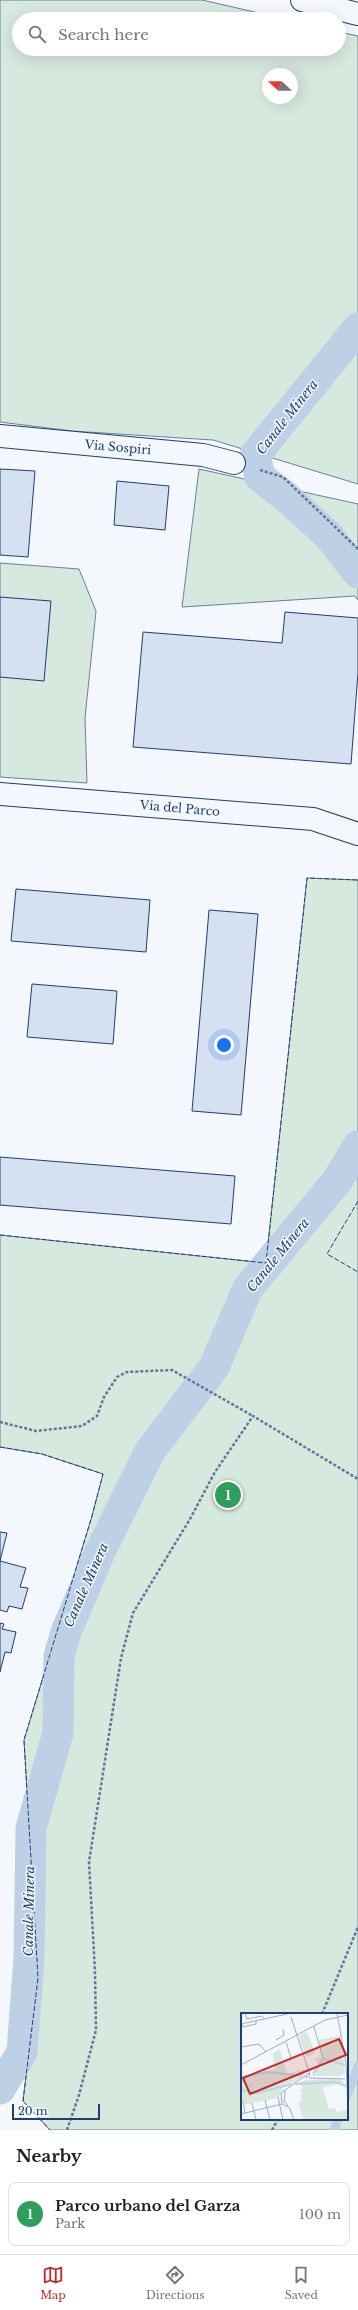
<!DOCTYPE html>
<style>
body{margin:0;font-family:"Libre Baskerville",serif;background:#f6f6f6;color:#222}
.compass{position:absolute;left:262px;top:68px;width:36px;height:36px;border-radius:50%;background:#fff;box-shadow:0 4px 16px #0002;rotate:292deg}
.scale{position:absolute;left:12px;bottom:10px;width:88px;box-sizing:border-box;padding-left:4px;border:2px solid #1d3f73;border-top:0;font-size:11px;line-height:14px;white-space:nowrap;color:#1d3f73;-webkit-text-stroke:3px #f4f7fb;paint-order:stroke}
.you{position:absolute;left:224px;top:1045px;width:14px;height:14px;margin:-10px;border:3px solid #fff;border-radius:50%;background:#1a73e8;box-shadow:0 0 0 6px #1a73e833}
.badge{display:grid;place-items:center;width:26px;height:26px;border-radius:50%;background:#c62828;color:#fff;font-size:13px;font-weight:700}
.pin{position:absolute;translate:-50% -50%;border:2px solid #fff;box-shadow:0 1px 4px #0006}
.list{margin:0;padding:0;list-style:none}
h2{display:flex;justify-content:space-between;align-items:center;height:52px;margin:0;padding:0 16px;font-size:17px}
h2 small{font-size:13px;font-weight:400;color:#767676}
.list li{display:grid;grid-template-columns:26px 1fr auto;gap:12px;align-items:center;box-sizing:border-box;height:64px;margin:0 8px 8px;padding:0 8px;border:1px solid #e0e0e0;border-radius:8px}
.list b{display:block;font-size:15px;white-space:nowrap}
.list p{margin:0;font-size:13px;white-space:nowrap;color:#767676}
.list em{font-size:13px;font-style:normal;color:#767676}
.icon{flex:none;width:22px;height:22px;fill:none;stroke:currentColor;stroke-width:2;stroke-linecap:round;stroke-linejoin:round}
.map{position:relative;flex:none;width:358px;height:2130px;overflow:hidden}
.search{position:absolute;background:#fff;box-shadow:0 4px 16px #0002;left:12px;right:12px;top:12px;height:44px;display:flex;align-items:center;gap:10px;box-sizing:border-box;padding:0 14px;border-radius:22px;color:#767676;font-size:15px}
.sheet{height:124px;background:#fff}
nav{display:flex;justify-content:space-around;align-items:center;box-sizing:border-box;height:56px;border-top:1px solid #e0e0e0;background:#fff;font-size:11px;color:#767676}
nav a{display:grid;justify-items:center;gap:2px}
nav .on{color:#c62828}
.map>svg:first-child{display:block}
</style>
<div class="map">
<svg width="358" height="2130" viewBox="0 0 358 2130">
<rect width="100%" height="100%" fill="#f4f7fb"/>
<g fill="#d7e8df" stroke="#687fa3" fill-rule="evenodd">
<path d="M0 0H202L285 19H19V49H339V32L358 36V484L213 440 72 431 0 422ZM268 74H292V98H268Z"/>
<polygon points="199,469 358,504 358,600 355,596 182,607"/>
<polygon points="0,563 79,569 96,611 85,718 87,783 0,777"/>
<path d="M307 878 358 880V2130H50L23 2101 38 1978 24 1740 92 1516 103 1474 42 1454 0 1447V1235L266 1263ZM242 2014H347V2119H242Z"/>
</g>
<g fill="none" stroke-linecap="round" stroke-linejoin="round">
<g stroke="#bed0e5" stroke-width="9">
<polyline points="347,2096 358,2066"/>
<polyline points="334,2130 338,2119"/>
</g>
<g stroke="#bed0e5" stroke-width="31">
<polyline points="358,328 255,455 260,477 285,496 328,535 358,573"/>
<polyline points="0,2089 22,2052 29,1958 31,1828 58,1733 59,1656 66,1632 99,1554 150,1451 214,1367 248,1288 337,1181 358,1146"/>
</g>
</g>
<g fill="#d5e0f0" stroke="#1d3f73">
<polygon points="0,469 35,471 28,557 0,555"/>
<polygon points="117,481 169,486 165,530 114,525"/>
<polygon points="0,597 51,601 44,681 0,677"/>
<polygon points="285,612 358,618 358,673 351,764 133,747 143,632 282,643"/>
<polygon points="16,889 150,900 146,952 11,941"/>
<polygon points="209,910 258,914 241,1115 192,1111"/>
<polygon points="32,984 117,991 113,1044 27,1037"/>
<polygon points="0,1157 235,1176 231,1224 0,1205"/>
<polygon points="0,1532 7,1533 0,1561"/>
<polygon points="0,1561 26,1568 20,1587 28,1588 22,1609 9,1606 7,1612 0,1610"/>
<polygon points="0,1623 4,1624 2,1629 16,1632 11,1653 5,1652 0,1672"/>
</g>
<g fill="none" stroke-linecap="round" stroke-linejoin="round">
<defs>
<g id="street">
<polyline points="302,0 358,14"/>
<polyline points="0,436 203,455 234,463"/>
<polyline points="0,794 313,819 358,834"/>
</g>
</defs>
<use href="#street" stroke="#1d3f73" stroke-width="24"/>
<g stroke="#5e769c" stroke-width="2.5" stroke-dasharray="3 2" stroke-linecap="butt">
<polyline points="260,470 283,477 358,549"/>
<polyline points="0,1422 36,1431 82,1426 97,1416 104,1397 117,1377 127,1372 172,1370 253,1416"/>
<polyline points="322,2014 358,1927"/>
<polyline points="67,2130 79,2095 96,2030 95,1972 89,1862 121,1658 133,1613 190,1519 215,1472 253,1416 358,1479"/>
<polyline points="272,2130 278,2119"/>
</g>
<use href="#street" stroke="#f4f7fb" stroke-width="22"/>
<g stroke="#1d3f73" stroke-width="1" stroke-dasharray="5 2" stroke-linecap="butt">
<polyline points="358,1201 327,1254 358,1272"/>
<polyline points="0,1235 266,1263 307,878 358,880"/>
<polyline points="0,1447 42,1454 103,1474 92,1516 24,1740 38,1978 23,2101 50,2130"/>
</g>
</g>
<g text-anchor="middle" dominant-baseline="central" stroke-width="3" stroke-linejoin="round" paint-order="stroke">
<g font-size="12" fill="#1d3f73" stroke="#f4f7fb">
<text transform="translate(118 447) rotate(5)">Via Sospiri</text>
<text transform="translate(180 808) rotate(5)">Via del Parco</text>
</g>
<g font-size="13" font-style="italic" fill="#1d3f73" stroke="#f4f7fb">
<text transform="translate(287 417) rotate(-52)">Canale Minera</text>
<text transform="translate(278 1255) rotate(-51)">Canale Minera</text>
<text transform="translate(86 1585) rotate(-66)">Canale Minera</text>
<text transform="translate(29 1911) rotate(-89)">Canale Minera</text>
</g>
</g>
<g transform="translate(241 2013)">
<rect width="107" height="107" fill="#f4f7fb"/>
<path d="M63 19 67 21 74 40 65 44 58 24ZM99 23 104 60 99 63H71L78 53 74 45 81 44 83 56 77 27ZM39 36 46 61 64 56 63 63 54 69 44 71 37 85 3 92 2 87H0L1 67 20 59 34 57 32 40ZM95 66 103 68 102 70 82 74 83 79 88 96 94 95 95 99 107 97V107H62L58 91 61 86 59 82 62 81 59 77 62 74 56 70 65 67Z" fill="#d7e8df"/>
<path fill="none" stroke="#bed0e5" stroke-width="2" d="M72 61 82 46 104 52M1 64 26 59 61 63M54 71 94 69 105 73M0 77 16 80 51 71"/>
<path fill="none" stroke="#9eadc5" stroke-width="1" d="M4 0 6 6 21 3 23 5M96 0 105 50 107 94M50 4 69 62 65 65V61H68M0 11 51 0M1 11 2 14 15 11V8M73 14 82 45M35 27 43 22 42 16M45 29 50 45M0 34 18 31 25 39M0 52 84 7 107 2M68 65 104 66M37 84 42 107M24 87 29 107M2 88 4 100M44 89 49 96 53 107M11 90 15 107M43 90 44 78M41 91 40 80 64 63M0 101 41 91 47 94"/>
<path fill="#c62828" fill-opacity="0.15" stroke="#c62828" stroke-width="2" d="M98 26 105 42 9 81 2 65Z"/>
<rect width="107" height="107" fill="none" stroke="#1d3f73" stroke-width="2"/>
</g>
</svg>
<svg class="compass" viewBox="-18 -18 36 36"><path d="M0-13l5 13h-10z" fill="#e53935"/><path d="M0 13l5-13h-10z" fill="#767676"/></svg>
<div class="scale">20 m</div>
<div class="you"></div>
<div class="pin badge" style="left:228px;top:1495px;background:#2e9e5b">1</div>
<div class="search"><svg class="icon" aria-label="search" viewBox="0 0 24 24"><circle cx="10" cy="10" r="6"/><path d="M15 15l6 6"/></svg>Search here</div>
</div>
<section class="sheet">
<h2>Nearby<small></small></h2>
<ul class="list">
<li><span class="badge" style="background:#2e9e5b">1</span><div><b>Parco urbano del Garza</b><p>Park</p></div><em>100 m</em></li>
</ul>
</section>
<nav>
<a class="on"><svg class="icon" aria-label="map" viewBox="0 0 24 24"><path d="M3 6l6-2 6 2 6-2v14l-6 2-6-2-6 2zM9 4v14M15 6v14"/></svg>Map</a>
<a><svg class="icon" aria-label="directions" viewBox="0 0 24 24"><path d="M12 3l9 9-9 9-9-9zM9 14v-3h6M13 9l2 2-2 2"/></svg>Directions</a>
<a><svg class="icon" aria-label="saved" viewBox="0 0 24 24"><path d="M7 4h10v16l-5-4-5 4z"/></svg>Saved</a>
</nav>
